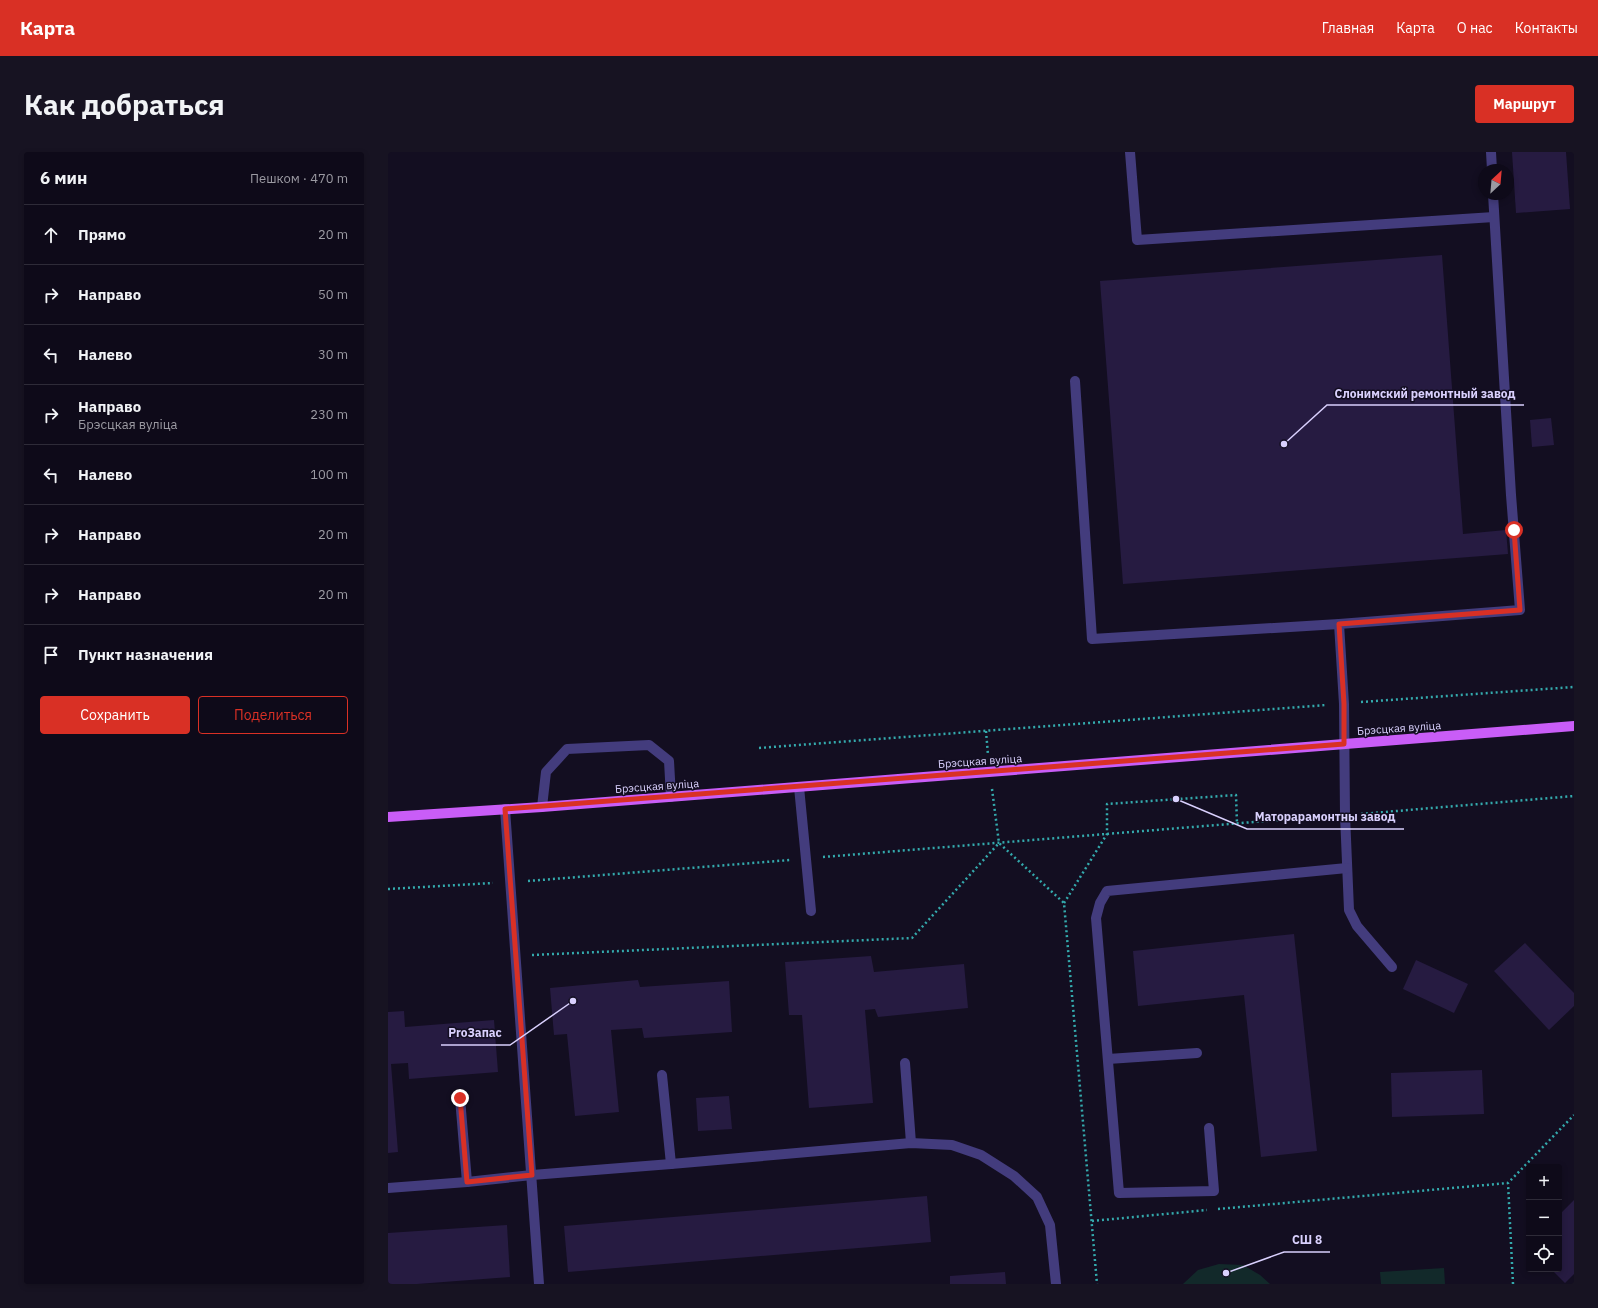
<!DOCTYPE html>
<html lang="ru">
<meta charset="utf-8">
<style>
body{margin:0;font-family:"IBM Plex Sans",sans-serif;background:#171322;color:#f1f3f6}
.controls{position:absolute;right:12px;bottom:12px;display:grid;overflow:hidden;border-radius:4px;box-shadow:0 2px 6px #0003}
.controls button{width:36px;height:36px;display:grid;place-items:center;padding:0;border:0;border-bottom:1px solid #2e2b38;background:#0e0a19;color:#f1f3f6;font:20px sans-serif}
.compass{position:absolute;left:1090px;top:12px;width:36px;height:36px;border-radius:50%;background:#0e0a19;box-shadow:0 2px 6px #0003;rotate:26deg}
.stop{position:absolute;width:12px;height:12px;margin:-9px;border:3px solid #d93025;border-radius:50%;background:#fff}
.stop.end{background:#d93025;border-color:#fff;box-shadow:0 1px 4px #0008}
.list{margin:0;padding:0;list-style:none}
h2{display:flex;justify-content:space-between;align-items:center;height:52px;margin:0;padding:0 16px;font-size:17px}
h2 small{font-size:13px;font-weight:400;color:#9b9aa2}
.list li{display:grid;grid-template-columns:26px 1fr auto;gap:12px;align-items:center;box-sizing:border-box;height:60px;padding:0 16px;border-top:1px solid #2e2b38}
.list b{display:block;font-size:15px;white-space:nowrap}
.list p{margin:0;font-size:13px;white-space:nowrap;color:#9b9aa2}
.list em{font-size:13px;font-style:normal;color:#9b9aa2}
.actions{display:flex;gap:8px;padding:12px 16px}
.actions a{flex:1;padding:9px 0;border:1px solid #d93025;border-radius:4px;text-align:center;font-size:14px;color:#d93025}
.actions .main{background:#d93025;color:#fff}
.icon{flex:none;width:22px;height:22px;fill:none;stroke:currentColor;stroke-width:2;stroke-linecap:round;stroke-linejoin:round}
.map{position:relative;flex:none;width:1186px;height:1132px;overflow:hidden;border-radius:4px}
header{display:flex;align-items:center;gap:24px;box-sizing:border-box;height:56px;padding:0 20px;background:#d93025;color:#fff}
header strong{font-size:19px}
nav{display:flex;gap:22px;margin-inline-start:auto;font-size:14px}
.intro{display:flex;align-items:center;justify-content:space-between;box-sizing:border-box;height:96px;padding:0 24px}
h1{margin:0;font-size:28px}
.button{padding:10px 18px;border-radius:4px;background:#d93025;color:#fff;font-size:14px;font-weight:700}
main{display:flex;gap:24px;padding:0 24px}
aside{flex:1;background:#0e0a19;border-radius:4px;box-shadow:0 2px 6px #0003}
.map>svg:first-child{display:block}
</style>
<header>
<strong>Карта</strong>
<nav><a>Главная</a><a>Карта</a><a>О нас</a><a>Контакты</a></nav>
</header>
<div class="intro"><h1>Как добраться</h1><a class="button">Маршрут</a></div>
<main>
<aside>
<h2>6 мин<small>Пешком · 470 m</small></h2>
<ul class="list">
<li><svg class="icon" aria-label="ahead" viewBox="0 0 24 24"><path d="M12 20V5M6 11l6-6 6 6"/></svg><div><b>Прямо</b></div><em>20 m</em></li>
<li><svg class="icon" aria-label="right" viewBox="0 0 24 24"><path d="M7 20v-9h11M14 6l5 5-5 5"/></svg><div><b>Направо</b></div><em>50 m</em></li>
<li><svg class="icon" aria-label="left" viewBox="0 0 24 24"><path d="M17 20v-9H6M10 6l-5 5 5 5"/></svg><div><b>Налево</b></div><em>30 m</em></li>
<li><svg class="icon" aria-label="right" viewBox="0 0 24 24"><path d="M7 20v-9h11M14 6l5 5-5 5"/></svg><div><b>Направо</b><p>Брэсцкая вуліца</p></div><em>230 m</em></li>
<li><svg class="icon" aria-label="left" viewBox="0 0 24 24"><path d="M17 20v-9H6M10 6l-5 5 5 5"/></svg><div><b>Налево</b></div><em>100 m</em></li>
<li><svg class="icon" aria-label="right" viewBox="0 0 24 24"><path d="M7 20v-9h11M14 6l5 5-5 5"/></svg><div><b>Направо</b></div><em>20 m</em></li>
<li><svg class="icon" aria-label="right" viewBox="0 0 24 24"><path d="M7 20v-9h11M14 6l5 5-5 5"/></svg><div><b>Направо</b></div><em>20 m</em></li>
<li><svg class="icon" aria-label="arrive" viewBox="0 0 24 24"><path d="M6 21V4h12l-3 4 3 4H6"/></svg><div><b>Пункт назначения</b></div></li>
</ul>
<div class="actions"><a class="main">Сохранить</a><a>Поделиться</a></div>
</aside>
<div class="map">
<svg width="1186" height="1132" viewBox="0 0 1186 1132">
<rect width="100%" height="100%" fill="#130e21"/>
<g fill="#12292a">
<polygon points="831,1112 855,1113 872,1123 882,1132 795,1132 810,1118"/>
<polygon points="1056,1116 1057,1132 993,1132 992,1120"/>
</g>
<g fill="#261b41">
<polygon points="1124,0 1178,0 1182,57 1128,61"/>
<polygon points="1054,103 1075,382 1118,378 1120,402 735,432 712,129"/>
<polygon points="1163,266 1166,293 1144,295 1142,268"/>
<polygon points="906,782 929,999 873,1005 856,843 750,854 745,799"/>
<polygon points="1137,791 1186,841 1186,854 1161,878 1106,819"/>
<polygon points="483,804 486,820 576,812 580,856 490,865 487,857 477,858 485,951 421,956 414,863 401,863 397,810"/>
<polygon points="1028,808 1080,832 1066,861 1015,837"/>
<polygon points="250,828 252,835 341,829 344,880 256,886 254,876 223,878 231,960 187,964 179,882 166,883 162,836"/>
<polygon points="16,859 17,875 106,868 110,920 21,927 20,911 3,912 10,1000 0,1001 0,860"/>
<polygon points="1094,918 1096,962 1004,965 1003,921"/>
<polygon points="341,944 344,977 310,979 308,946"/>
<polygon points="539,1044 543,1090 180,1120 176,1074"/>
<polygon points="1186,1048 1186,1122 1177,1131 1163,1117 1171,1117 1171,1063"/>
<polygon points="119,1073 122,1125 29,1132 0,1132 0,1081"/>
<polygon points="617,1120 618,1132 562,1132 562,1124"/>
</g>
<g fill="none" stroke-linecap="round" stroke-linejoin="round">
<g stroke="#34aaad" stroke-width="2.5" stroke-dasharray="2 3" stroke-linecap="butt">
<polyline points="973,550 1186,535"/>
<polyline points="598,579 600,603"/>
<polyline points="371,596 938,553"/>
<polyline points="604,637 611,691"/>
<polyline points="973,662 1186,644"/>
<polyline points="435,705 940,664"/>
<polyline points="140,729 402,708"/>
<polyline points="0,737 105,731"/>
<polyline points="676,751 719,682 719,652 848,643 849,672"/>
<polyline points="144,803 524,786 611,691 676,751 709,1132"/>
<polyline points="830,1057 1120,1031"/>
<polyline points="704,1069 819,1058"/>
<polyline points="1125,1132 1120,1031 1186,963"/>
</g>
<g stroke="#433c7d" stroke-width="10">
<polyline points="742,0 749,88 1106,65"/>
<polyline points="1103,0 1104,18"/>
<polyline points="687,229 704,487 951,472"/>
<polyline points="411,635 423,759"/>
<polyline points="154,655 158,620 179,597 261,593 281,609 283,645"/>
<polyline points="117,657 151,1132"/>
<polyline points="1004,815 969,774 961,758 957,663 956,552 951,472 1132,458 1123,343 1105,42"/>
<polyline points="720,907 809,901"/>
<polyline points="517,911 523,991"/>
<polyline points="274,923 283,1012"/>
<polyline points="72,946 79,1030"/>
<polyline points="821,976 826,1039 731,1041 708,766 712,751 719,739 959,716"/>
<polyline points="0,1036 79,1030 144,1023 283,1012 523,991 564,993 593,1003 626,1024 649,1045 662,1073 668,1132"/>
</g>
<polyline stroke="#c95df7" stroke-width="10" points="0,665 154,655 1186,574"/>
</g>
<g fill="none" stroke-linecap="round" stroke-linejoin="round">
<polyline stroke="#d93025" stroke-width="5" points="72,946 79,1030 144,1023 117,657 956,592 956,552 951,472 1132,458 1126,378"/>
</g>
<g text-anchor="middle" dominant-baseline="central" stroke-width="3" stroke-linejoin="round" paint-order="stroke">
<g font-size="11" fill="#d9d0fd" stroke="#130e21">
<text transform="translate(1011 576) rotate(-4)">Брэсцкая вуліца</text>
<text transform="translate(592 609) rotate(-4)">Брэсцкая вуліца</text>
<text transform="translate(269 634) rotate(-4)">Брэсцкая вуліца</text>
</g>
</g>
<path fill="none" stroke="#d9d0fd" stroke-width="1.5" d="M896 292L939 253H1136M788 647L859 677H1016M185 849L122 893H53M838 1121L896 1100H942"/>
<g fill="#d9d0fd" stroke="#130e21" stroke-width="1.5">
<circle cx="896" cy="292" r="4"/>
<circle cx="788" cy="647" r="4"/>
<circle cx="185" cy="849" r="4"/>
<circle cx="838" cy="1121" r="4"/>
</g>
<g font-size="12" text-anchor="middle" font-weight="bold" fill="#d9d0fd" stroke="#130e21" stroke-width="3" stroke-linejoin="round" paint-order="stroke">
<text x="1037" y="246">Слонимский ремонтный завод</text>
<text x="937" y="669">Маторарамонтны завод</text>
<text x="87" y="885">ProЗапас</text>
<text x="919" y="1092">СШ 8</text>
</g>
</svg>
<div class="controls">
<button>+</button>
<button>−</button>
<button><svg class="icon" aria-label="locate" viewBox="0 0 24 24"><circle cx="12" cy="12" r="6"/><path d="M12 2v4M12 18v4M2 12h4M18 12h4"/></svg></button>
</div>
<svg class="compass" viewBox="-18 -18 36 36"><path d="M0-13l5 13h-10z" fill="#e53935"/><path d="M0 13l5-13h-10z" fill="#9b9aa2"/></svg>
<div class="stop" style="left:1126px;top:378px"></div>
<div class="stop end" style="left:72px;top:946px"></div>
</div>
</main>
